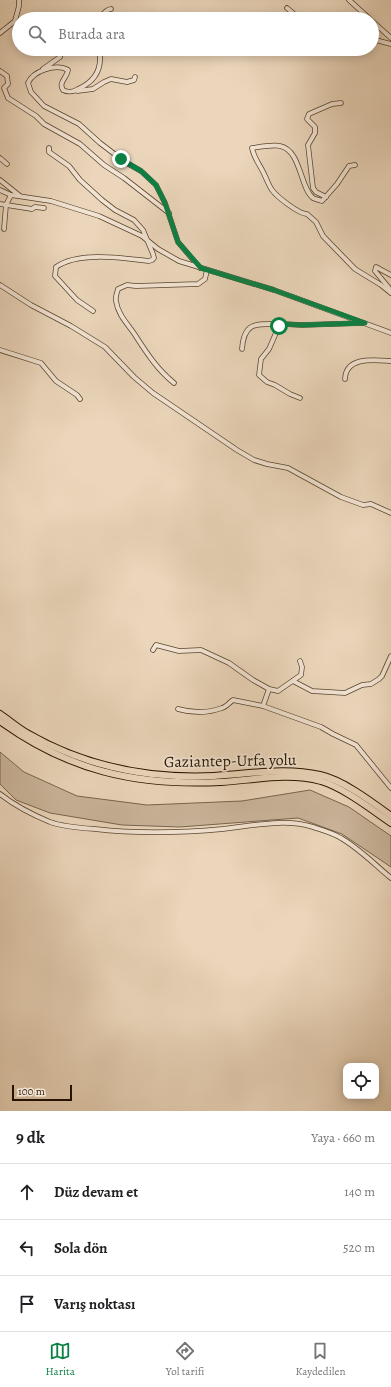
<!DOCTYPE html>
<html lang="tr">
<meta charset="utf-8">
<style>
body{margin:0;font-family:Alegreya,serif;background:#f6f6f6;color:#202124}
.controls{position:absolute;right:12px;bottom:12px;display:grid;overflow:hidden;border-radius:8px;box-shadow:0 2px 10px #0003}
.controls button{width:36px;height:36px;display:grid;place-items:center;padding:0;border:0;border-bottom:1px solid #e0e0e0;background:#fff;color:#202124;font:20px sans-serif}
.scale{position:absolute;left:12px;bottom:10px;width:60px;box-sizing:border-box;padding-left:4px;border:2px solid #281300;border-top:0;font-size:11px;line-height:14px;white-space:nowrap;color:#281300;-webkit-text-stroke:3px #f2e4d3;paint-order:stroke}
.stop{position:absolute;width:12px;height:12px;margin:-9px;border:3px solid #0b8043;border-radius:50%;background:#fff}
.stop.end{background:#0b8043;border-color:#fff;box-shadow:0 1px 4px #0008}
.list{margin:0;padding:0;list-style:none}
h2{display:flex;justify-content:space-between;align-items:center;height:52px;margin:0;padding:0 16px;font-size:17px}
h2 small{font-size:13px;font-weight:400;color:#757577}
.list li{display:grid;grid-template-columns:26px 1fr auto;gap:12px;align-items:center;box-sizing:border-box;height:56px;padding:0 16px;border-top:1px solid #e0e0e0}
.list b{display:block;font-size:15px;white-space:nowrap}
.list em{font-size:13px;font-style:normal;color:#757577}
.icon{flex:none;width:22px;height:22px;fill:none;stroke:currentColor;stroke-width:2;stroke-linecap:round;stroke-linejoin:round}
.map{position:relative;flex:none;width:391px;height:1111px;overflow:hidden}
.search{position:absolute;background:#fff;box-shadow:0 2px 10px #0003;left:12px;right:12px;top:12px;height:44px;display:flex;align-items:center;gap:10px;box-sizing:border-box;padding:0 14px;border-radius:22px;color:#757577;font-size:15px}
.sheet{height:220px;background:#fff}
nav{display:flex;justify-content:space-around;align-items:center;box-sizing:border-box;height:56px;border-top:1px solid #e0e0e0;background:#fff;font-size:11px;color:#757577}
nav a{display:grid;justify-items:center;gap:2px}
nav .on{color:#0b8043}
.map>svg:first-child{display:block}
</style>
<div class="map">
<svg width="391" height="1111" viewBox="0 0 391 1111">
<rect width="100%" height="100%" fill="#ebd6bb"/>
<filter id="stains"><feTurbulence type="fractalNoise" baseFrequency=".005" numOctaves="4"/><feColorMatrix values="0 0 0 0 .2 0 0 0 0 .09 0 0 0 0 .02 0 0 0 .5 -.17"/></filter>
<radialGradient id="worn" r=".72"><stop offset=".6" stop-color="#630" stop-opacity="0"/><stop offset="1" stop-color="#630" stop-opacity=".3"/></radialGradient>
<polygon fill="#cab59b" stroke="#79644e" points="0,752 24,772 77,796 147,805 242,801 310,790 349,807 391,836 391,867 342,834 298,818 180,827 122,825 50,813 16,800 0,784"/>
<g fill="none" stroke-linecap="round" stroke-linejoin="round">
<defs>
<g id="minor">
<polyline points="19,0 19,6 15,21 19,24"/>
<polyline points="349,0 370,19"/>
<polyline points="287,8 300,19"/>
<path d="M99 19C102 15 106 9 111 9"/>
<polyline points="372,21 391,38"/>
<polyline points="0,33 15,21"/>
<polyline points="372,39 391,44"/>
<path d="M99 49C103 68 96 81 78 89 73 92 69 93 63 90 58 82 67 78 68 70 56 63 33 71 28 83L31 92 44 106 79 124 100 143 125 162 141 171 156 185 165 203 178 242 200 268"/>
<polyline points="43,69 60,57 61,53 59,49"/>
<polyline points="0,71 7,76 8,84 4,88 8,98 36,116 44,124 80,144 104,165 124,178 169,213"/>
<polyline points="77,91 93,89 104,82 111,79 127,82 134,80 135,77"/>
<path d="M49 148V152L69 166 80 180 102 200 115 210 134 220 143 230 153 254 154 258 152 260 149 261C123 258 78 251 56 267L55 276 77 300 93 311"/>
<polyline points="0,158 7,164"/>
<path d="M355 165 349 166 337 184 322 201C319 200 315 199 313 198 300 188 301 150 280 146 274 144 259 147 252 148 254 159 261 166 265 176 267 180 269 186 272 190 277 197 299 214 307 214L316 222 323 236 355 269 381 285 391 293"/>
<polyline points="0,180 20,196"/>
<polyline points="0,190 11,195 51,201 99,216 142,236 158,249 179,261 274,290 391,333"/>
<polyline points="326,197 316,192 313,188 308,145 315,133 315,127 307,119 309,114 332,104 341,103"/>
<polyline points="0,204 32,209 35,207 44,208"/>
<polyline points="4,229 6,205 11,195"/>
<polyline points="0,285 31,305 71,326 105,347 134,377 153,393 237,450 254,460 267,464 288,468 341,497 363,505 371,504 391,513"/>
<polyline points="391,293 389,288 375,271 376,267 391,275"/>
<path d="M242 349C244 321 257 324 280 324"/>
<polyline points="0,350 41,363 56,381 77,395 80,399"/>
<path d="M345 379C346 356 374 360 391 361"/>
<path d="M174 383C158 370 148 355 137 338 130 326 118 316 116 301 115 297 117 293 118 289L127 285 136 286 198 284 205 279 207 270"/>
<polyline points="300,398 290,394 275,385 267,382 259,375 261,359 269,349 279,326 283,324 302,325 363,323"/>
<polyline points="153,650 156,645 179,651 201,650 229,663 253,680 269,689 278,691 301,675 302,667 300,661"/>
<polyline points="293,681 312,691 345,693 362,685 371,684 379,679 382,676 391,656"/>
<polyline points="269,689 263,706 321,727 333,734 356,745 391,788"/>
<path d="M178 709C192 713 208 713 222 708 226 707 229 703 233 700L263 706"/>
<path d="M0 794C14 805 33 815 50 822 64 827 81 828 95 829 138 834 180 833 223 829 252 826 284 818 313 827 322 830 333 833 341 838 360 849 375 865 391 878"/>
</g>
<g id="highway">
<path d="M0 714C9 720 18 728 27 733 84 766 149 779 214 776 250 774 285 767 320 775 343 780 372 802 391 816"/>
<path d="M0 721C69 771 136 786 221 782 254 780 288 772 321 781 344 788 371 809 391 823"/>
</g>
</defs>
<use href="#minor" stroke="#59442f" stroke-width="5.5"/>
<use href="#highway" stroke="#281300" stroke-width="8"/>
<use href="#minor" stroke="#f2e4d3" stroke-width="4"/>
<use href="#highway" stroke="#ebd6bb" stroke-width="6"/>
</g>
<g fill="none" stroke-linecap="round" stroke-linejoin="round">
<polyline stroke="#0b8043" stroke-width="5" points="121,159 141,171 156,185 165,203 178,242 201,268 274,290 365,323 302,325 283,324 279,326"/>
</g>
<g text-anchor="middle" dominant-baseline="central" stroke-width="3.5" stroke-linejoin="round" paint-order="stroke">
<g font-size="16" fill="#281300" stroke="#f2e4d3">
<text transform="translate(230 761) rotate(-1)">Gaziantep-Urfa yolu</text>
</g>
</g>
<rect width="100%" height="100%" filter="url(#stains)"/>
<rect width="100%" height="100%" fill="url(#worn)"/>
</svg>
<div class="controls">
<button><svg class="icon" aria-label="locate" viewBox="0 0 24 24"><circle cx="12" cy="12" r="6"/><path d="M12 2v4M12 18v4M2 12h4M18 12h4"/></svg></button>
</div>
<div class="scale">100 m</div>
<div class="stop" style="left:279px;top:326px"></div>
<div class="stop end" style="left:121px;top:159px"></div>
<div class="search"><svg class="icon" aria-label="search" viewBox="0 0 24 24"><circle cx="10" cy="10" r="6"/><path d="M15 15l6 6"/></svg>Burada ara</div>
</div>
<section class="sheet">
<h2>9 dk<small>Yaya · 660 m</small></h2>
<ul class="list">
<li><svg class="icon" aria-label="ahead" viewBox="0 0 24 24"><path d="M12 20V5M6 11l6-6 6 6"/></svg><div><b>Düz devam et</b></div><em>140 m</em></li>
<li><svg class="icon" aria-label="left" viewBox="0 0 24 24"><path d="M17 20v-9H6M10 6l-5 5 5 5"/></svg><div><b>Sola dön</b></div><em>520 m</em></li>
<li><svg class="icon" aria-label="arrive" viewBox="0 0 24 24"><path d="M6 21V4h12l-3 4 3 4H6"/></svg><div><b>Varış noktası</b></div></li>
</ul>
</section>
<nav>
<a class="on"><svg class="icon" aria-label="map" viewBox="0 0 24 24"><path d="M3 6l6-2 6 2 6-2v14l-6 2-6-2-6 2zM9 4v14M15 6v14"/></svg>Harita</a>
<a><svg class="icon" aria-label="directions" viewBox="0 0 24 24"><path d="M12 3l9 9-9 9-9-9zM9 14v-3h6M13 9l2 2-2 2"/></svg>Yol tarifi</a>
<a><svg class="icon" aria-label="saved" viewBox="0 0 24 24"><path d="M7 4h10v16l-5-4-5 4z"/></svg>Kaydedilen</a>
</nav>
